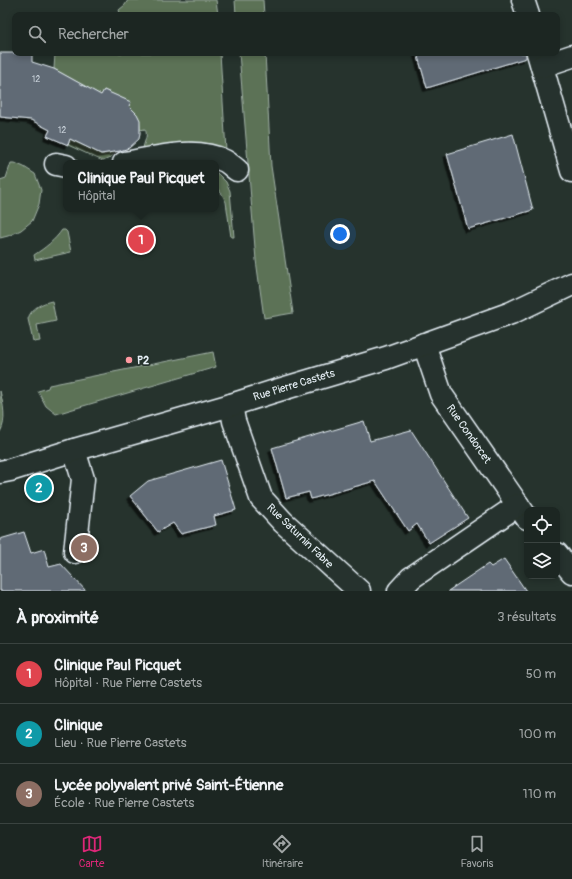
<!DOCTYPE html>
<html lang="fr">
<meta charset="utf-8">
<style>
body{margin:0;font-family:Pangolin,sans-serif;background:#29322f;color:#f1f3f6}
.controls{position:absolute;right:12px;bottom:12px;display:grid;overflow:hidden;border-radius:8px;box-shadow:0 2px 6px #0003}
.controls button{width:36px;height:36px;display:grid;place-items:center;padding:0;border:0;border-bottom:1px solid #3a4340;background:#1c2622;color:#f1f3f6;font:20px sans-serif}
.you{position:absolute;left:340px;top:234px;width:14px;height:14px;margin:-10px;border:3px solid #fff;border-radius:50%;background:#1a73e8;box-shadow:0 0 0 6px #1a73e833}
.badge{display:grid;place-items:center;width:26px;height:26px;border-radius:50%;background:#db2777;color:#fff;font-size:13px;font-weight:700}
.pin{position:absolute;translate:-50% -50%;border:2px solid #fff;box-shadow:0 1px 4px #0006}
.popup{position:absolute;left:63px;top:160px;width:156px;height:52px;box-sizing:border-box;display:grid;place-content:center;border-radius:8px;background:#1c2622;filter:drop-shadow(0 1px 3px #0005);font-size:13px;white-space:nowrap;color:#a0a5a5}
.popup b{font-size:15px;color:#f1f3f6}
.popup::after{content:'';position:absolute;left:50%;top:100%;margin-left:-8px;border:8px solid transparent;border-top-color:#1c2622}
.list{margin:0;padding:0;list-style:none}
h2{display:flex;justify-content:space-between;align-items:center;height:52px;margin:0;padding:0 16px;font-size:17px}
h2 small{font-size:13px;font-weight:400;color:#a0a5a5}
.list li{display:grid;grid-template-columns:26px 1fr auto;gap:12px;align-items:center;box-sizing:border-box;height:60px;padding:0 16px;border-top:1px solid #3a4340}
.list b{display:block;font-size:15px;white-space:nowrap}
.list p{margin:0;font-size:13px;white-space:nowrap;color:#a0a5a5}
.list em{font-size:13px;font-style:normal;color:#a0a5a5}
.icon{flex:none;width:22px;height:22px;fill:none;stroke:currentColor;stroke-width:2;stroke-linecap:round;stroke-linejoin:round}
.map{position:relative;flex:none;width:572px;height:591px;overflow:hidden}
.search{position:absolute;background:#1c2622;box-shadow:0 2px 6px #0003;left:12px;right:12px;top:12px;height:44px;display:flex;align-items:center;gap:10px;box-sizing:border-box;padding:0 14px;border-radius:8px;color:#a0a5a5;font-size:15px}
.sheet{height:232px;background:#1c2622}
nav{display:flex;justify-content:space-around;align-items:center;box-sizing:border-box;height:56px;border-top:1px solid #3a4340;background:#1c2622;font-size:11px;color:#a0a5a5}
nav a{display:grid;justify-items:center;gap:2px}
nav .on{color:#db2777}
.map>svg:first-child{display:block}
</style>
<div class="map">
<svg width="572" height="591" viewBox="0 0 572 591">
<defs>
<filter id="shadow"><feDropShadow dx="-3.5" dy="3.5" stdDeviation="0" flood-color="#0009"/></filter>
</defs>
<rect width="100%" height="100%" fill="#26332d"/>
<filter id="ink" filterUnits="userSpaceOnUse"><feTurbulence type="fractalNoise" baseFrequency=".025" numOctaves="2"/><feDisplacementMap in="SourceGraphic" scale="8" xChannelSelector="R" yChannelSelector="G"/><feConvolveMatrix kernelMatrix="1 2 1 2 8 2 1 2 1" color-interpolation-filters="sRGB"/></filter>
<g filter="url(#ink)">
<g fill="#5c7256" stroke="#a2b2a7">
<polygon points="128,0 216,0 218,15 115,15 120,13 119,10 125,5"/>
<polygon points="235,0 263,0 264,15 236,15"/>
<path d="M55 53H220L226 151 217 146 192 142 143 150C143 142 149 137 145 129L140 130C140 117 138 115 129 106L130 102 104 90 101 95 54 69Z"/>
<polygon points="239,53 265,53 271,166 293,313 264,318 256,260"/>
<polygon points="70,139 105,155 107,151 115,152 110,158 103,161 68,145"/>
<polygon points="11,163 15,163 24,167 35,174 41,190 39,204 32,221 21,230 8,236 0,238 0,180 6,178"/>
<polygon points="216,172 226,182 230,191 234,237 231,237 226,202 222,194 216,187"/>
<path d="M62 230H65L67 232 71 252 35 260 34 255C45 248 55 240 62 230Z"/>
<path d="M52 301 56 321 37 325 40 341 34 342 33 341 28 319C31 308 42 303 52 301Z"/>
<polygon points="213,352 216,367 56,414 46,406 38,391 48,388 49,385"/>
<path d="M0 391C3 403 7 421 0 432Z"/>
</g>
<g fill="#606a75" stroke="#e8f1f8" filter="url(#shadow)">
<polygon points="0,53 32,53 32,62 54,69 101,95 104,90 131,102 129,106 137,114 140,120 140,133 139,139 129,148 120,151 101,154 70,139 68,145 47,136 50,130 31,120 0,117"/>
<polygon points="417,53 526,53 526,58 427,88"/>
<polygon points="513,134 533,210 468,229 447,154"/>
<polygon points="364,421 370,441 411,430 468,518 429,543 417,524 408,531 375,481 311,499 309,492 286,498 272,448"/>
<polygon points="221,460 236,510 214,516 216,525 181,534 173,523 158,532 130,496 148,481"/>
<polygon points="24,532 31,553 44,549 49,567 61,564 86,591 0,591 0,539"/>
<polygon points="504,559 526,591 448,591 488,564 491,567"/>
</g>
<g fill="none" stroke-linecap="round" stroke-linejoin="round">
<defs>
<g id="minor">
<polyline points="523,0 528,15"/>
<polyline points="538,53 572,171"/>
<polyline points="542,66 572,56"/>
<path d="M124 163C154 158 196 146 225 161 229 163 233 167 237 170"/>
<polyline points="56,164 66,166"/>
<polyline points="424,344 441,394 527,518"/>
<polyline points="231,405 234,421 261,498 283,522 359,591"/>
<polyline points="74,450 83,479 75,552"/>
<polyline points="0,472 10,470 74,450 231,405 272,392 386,358 511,313 572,284"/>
<polyline points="557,554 572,572"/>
<polyline points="399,591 411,578 518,505"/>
</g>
</defs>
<use href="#minor" stroke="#e8f1f8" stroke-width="25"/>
<use href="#minor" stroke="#26332d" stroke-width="22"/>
</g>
</g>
<circle fill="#ff9aa2" stroke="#26332d" stroke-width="1.5" cx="129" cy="360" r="4"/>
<g text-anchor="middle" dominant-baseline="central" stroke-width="3.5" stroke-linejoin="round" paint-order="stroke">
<g font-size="9" fill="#c6cfd7">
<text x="36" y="79">12</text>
<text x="62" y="130">12</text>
</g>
<g font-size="11" font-weight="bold" fill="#e8f1f8" stroke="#26332d" text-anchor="start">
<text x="137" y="360">P2</text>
</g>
<g font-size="11" fill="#e8f1f8" stroke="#26332d">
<text transform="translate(294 385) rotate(-17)">Rue Pierre Castets</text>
<text transform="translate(469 434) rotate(55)">Rue Condorcet</text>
<text transform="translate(300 536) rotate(44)">Rue Saturnin Fabre</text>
</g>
</g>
</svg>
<div class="controls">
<button><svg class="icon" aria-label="locate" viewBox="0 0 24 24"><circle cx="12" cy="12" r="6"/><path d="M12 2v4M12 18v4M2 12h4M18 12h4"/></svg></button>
<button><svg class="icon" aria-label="layers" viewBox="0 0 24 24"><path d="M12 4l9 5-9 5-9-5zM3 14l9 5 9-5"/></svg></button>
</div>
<div class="you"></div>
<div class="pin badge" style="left:141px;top:240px;background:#e0444e">1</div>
<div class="popup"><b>Clinique Paul Picquet</b>Hôpital</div>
<div class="pin badge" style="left:39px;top:488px;background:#0f9aa8">2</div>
<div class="pin badge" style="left:84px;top:548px;background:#8d6e63">3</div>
<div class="search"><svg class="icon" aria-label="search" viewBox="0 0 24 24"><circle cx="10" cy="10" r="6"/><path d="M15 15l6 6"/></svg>Rechercher</div>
</div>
<section class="sheet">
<h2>À proximité<small>3 résultats</small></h2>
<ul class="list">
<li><span class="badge" style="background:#e0444e">1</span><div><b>Clinique Paul Picquet</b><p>Hôpital · Rue Pierre Castets</p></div><em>50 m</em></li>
<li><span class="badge" style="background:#0f9aa8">2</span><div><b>Clinique</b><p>Lieu · Rue Pierre Castets</p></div><em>100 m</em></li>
<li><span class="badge" style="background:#8d6e63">3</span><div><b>Lycée polyvalent privé Saint-Étienne</b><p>École · Rue Pierre Castets</p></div><em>110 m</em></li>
</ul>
</section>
<nav>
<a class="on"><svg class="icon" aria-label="map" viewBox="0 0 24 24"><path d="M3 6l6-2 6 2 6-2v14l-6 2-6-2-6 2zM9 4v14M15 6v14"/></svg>Carte</a>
<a><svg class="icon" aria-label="directions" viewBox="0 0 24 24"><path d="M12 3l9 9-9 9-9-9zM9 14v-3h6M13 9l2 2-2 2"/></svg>Itinéraire</a>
<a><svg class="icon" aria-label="saved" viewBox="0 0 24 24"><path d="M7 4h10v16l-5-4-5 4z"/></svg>Favoris</a>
</nav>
